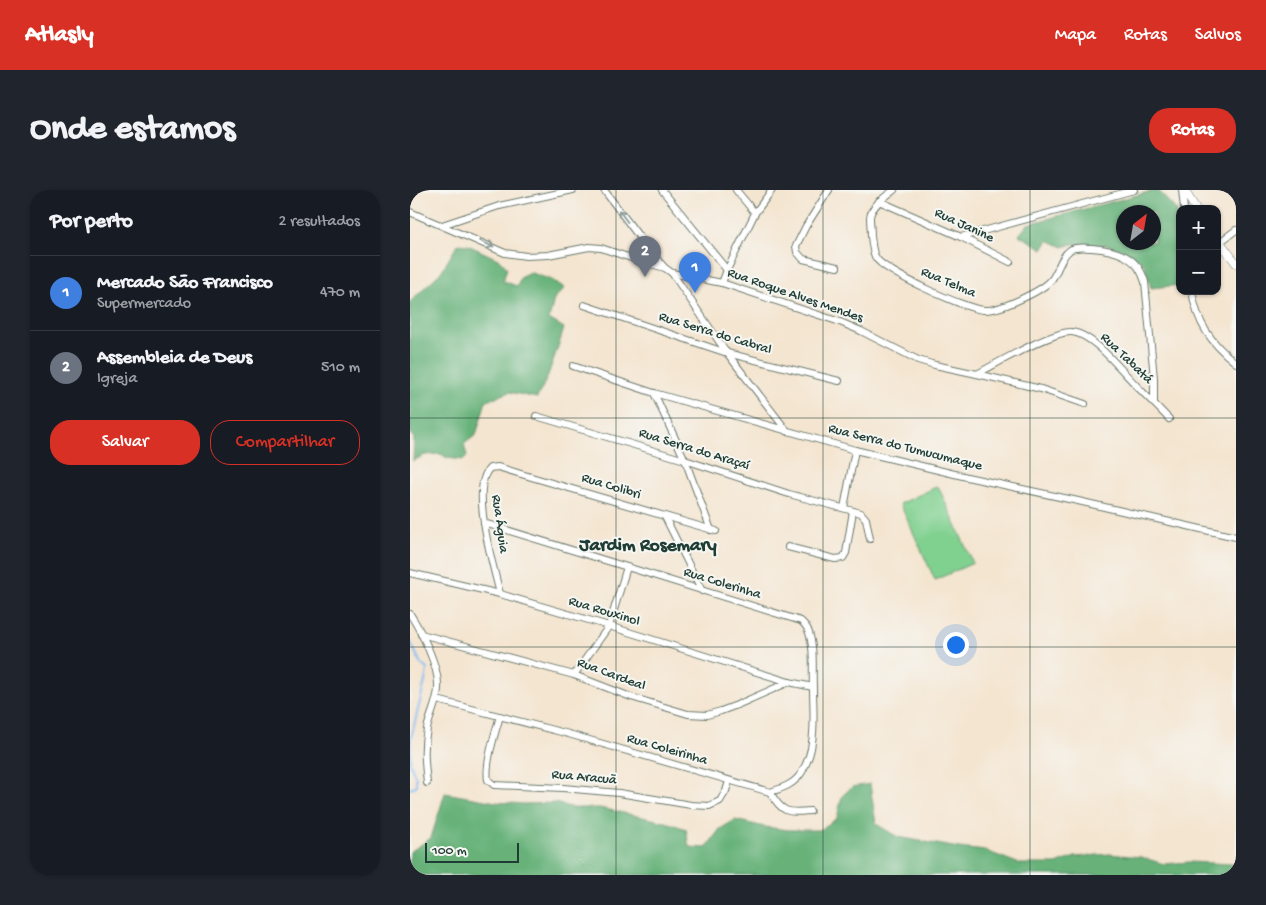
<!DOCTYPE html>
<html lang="pt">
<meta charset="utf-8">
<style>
body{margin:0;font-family:"Gochi Hand",sans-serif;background:#20242c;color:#f1f3f6}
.controls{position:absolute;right:15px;top:15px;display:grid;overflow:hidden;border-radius:10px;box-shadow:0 1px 4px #0004}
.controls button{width:45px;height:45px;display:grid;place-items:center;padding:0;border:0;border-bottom:1px solid #363941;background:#171b24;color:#f1f3f6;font:25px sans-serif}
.compass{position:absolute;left:706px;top:15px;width:45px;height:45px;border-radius:50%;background:#171b24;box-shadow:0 1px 4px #0004;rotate:31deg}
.scale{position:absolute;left:15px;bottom:12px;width:94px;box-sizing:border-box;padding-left:5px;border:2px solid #1f3d34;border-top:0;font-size:14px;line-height:18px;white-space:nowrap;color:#1f3d34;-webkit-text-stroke:4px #f6f6f2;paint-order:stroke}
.you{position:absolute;left:545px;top:454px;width:18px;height:18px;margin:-12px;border:4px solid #fff;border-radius:50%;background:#1a73e8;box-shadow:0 0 0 8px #1a73e833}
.badge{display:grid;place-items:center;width:32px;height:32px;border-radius:50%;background:#d93025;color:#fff;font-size:16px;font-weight:700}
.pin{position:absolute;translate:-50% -41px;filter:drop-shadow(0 1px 2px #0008)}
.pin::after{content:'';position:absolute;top:26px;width:18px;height:15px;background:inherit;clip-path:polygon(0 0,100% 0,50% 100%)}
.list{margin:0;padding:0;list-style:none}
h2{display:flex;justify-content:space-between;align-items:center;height:65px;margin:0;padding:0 20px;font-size:21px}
h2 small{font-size:16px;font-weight:400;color:#9ea1a6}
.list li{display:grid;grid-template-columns:32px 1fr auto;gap:15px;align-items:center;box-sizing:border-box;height:75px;padding:0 20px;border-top:1px solid #363941}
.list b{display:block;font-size:19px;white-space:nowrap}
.list p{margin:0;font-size:16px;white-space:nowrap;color:#9ea1a6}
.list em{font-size:16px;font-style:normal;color:#9ea1a6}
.actions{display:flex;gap:10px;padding:15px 20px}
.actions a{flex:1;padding:11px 0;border:1px solid #d93025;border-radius:20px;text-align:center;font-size:18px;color:#d93025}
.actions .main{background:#d93025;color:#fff}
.map{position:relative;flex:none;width:826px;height:685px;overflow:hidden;border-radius:20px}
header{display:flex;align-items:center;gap:30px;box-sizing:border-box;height:70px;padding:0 25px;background:#d93025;color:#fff}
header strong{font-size:24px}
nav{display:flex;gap:28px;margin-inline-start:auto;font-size:18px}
.intro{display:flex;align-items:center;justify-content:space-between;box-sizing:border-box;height:120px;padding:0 30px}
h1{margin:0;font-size:35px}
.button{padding:12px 22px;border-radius:20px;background:#d93025;color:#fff;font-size:18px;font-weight:700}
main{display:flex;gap:30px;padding:0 30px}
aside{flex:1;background:#171b24;border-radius:20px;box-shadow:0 1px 4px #0004}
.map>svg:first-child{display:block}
</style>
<header>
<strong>Atlasly</strong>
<nav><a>Mapa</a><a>Rotas</a><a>Salvos</a></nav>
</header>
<div class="intro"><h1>Onde estamos</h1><a class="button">Rotas</a></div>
<main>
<aside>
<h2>Por perto<small>2 resultados</small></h2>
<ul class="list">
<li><span class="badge" style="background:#3f7fe0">1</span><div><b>Mercado São Francisco</b><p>Supermercado</p></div><em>470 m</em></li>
<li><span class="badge" style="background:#6b7280">2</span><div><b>Assembleia de Deus</b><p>Igreja</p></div><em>510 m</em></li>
</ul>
<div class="actions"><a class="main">Salvar</a><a>Compartilhar</a></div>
</aside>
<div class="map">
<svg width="826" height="685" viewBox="0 0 826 685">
<rect width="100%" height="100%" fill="#f6f6f2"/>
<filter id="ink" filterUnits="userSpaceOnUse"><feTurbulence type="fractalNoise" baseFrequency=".02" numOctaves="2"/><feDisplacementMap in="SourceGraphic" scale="10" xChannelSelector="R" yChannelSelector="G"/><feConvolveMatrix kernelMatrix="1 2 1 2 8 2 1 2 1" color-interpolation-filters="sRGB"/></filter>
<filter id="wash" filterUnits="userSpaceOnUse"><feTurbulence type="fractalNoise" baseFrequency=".0096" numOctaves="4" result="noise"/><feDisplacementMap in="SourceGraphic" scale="20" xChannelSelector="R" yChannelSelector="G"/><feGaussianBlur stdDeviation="1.12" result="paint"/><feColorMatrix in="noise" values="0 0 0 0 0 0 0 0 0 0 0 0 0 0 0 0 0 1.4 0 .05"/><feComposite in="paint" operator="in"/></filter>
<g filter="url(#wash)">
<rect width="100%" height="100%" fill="#f4e5d0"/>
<polygon fill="#80d090" stroke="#508662" points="528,296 563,373 525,390 490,314"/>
<g fill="#68b27a" stroke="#447857" fill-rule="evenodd">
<path d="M746 0H748L767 21 770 57V95L741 98 734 74 718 62 697 55 663 54 653 57 638 50 633 59 609 45 618 34ZM714 22H744V52H714Z"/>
<polygon points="48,54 58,55 90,70 97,78 93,91 107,96 111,87 119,82 142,90 155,98 144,109 139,129 154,138 151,148 137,188 127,208 99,202 76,211 66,245 54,254 57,266 54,270 37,268 31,264 15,265 3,271 4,248 0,244 0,112 31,82"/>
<polygon points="460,594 466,634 488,647 549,658 576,661 610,674 646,674 665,667 699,664 731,667 754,674 779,672 822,674 826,675 826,685 0,685 0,662 21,648 35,603 86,612 114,614 145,613 163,618 190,618 256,632 276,639 279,657 296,658 310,639 325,630 355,637 379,640 410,640 427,628 432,606 442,597"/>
</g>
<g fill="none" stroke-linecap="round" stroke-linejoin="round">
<polyline stroke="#84bcf4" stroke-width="2" points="0,451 11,474 17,479 15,491 1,548 0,573 6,588 6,596 0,599"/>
</g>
</g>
<g filter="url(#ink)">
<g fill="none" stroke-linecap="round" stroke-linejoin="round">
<defs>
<g id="minor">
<polyline points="194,0 239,60 254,77"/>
<polyline points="252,0 317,80"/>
<polyline points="326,0 345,23"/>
<polyline points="419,0 396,36 386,56 387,62 393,69 427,77"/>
<path d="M484 0C476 6 461 16 460 27 460 33 461 40 461 46 462 53 462 62 466 68 474 82 558 120 574 120 589 121 633 101 642 89 649 80 650 67 660 60 666 56 675 58 682 58 706 60 728 66 735 92L744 188V213"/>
<polyline points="772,0 774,19"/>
<polyline points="469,11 551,47 600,72"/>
<polyline points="0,22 95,63 116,66 138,65 179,57 191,58 227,70 255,78 262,83 312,93 430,132 451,141 508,170 525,175 567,184 631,199 675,214"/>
<polyline points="32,35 89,16 163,0"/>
<polyline points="551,47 724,0"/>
<polyline points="810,52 826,40"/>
<polyline points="262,83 317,163 377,241"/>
<polyline points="312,93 317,80 345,23 362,0"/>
<path d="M782 101C787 134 801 153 826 173"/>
<polyline points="174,115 317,163 429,191"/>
<polyline points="163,176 244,203 445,260 557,287 668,311 826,347"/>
<path d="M567 184C586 174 644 140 662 142 683 144 710 179 724 193 735 205 748 217 759 229"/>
<polyline points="244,203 275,270 301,340"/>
<polyline points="126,226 275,270 379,304 451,323 456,329 460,349"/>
<polyline points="434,318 445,260"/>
<polyline points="255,327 292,401"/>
<polyline points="378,357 425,369 433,368 436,363 443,321"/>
<polyline points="0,383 90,404 199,436 379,492 403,497"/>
<path d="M90 404C84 378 59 297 80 278L88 277 111 284 306 341"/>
<path d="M0 424C11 441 30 478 28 499 27 513 20 525 17 539 13 557 15 575 17 593"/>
<polyline points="11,444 164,485 221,507 278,524 297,525 311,521 327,515 379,492"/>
<polyline points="164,485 199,436 217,377"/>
<path d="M27 510 155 543 360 602C373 598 385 594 392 582 397 573 401 562 402 552 405 535 403 516 403 498 402 479 405 458 398 440 397 437 394 434 391 431L217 377 74 333"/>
<path d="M90 526C85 543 75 574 78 590L84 595 153 598 209 603 281 615 299 616 310 611 316 601 319 591"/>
<path d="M360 602C372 623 377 623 400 621"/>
</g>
<g id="tertiary">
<polyline points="774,0 786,19"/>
<polyline points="807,48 826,73"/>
</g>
</defs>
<use href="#minor" stroke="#6a786b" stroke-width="8"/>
<use href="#tertiary" stroke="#6a786b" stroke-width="9"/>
<use href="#minor" stroke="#fff" stroke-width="6"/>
<use href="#tertiary" stroke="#fff" stroke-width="8"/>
</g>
<defs><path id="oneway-shaft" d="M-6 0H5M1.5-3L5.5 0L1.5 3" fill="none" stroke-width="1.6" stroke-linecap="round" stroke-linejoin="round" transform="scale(1.25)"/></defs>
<g stroke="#8f9e9a">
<use href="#oneway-shaft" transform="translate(213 26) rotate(-127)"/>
<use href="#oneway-shaft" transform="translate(77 54) rotate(24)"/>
</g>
</g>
<path fill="none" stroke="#1f3d34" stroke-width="1" stroke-opacity="0.55" d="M206 0V685M413 0V685M620 0V685M0 228H826M0 457H826"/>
<g text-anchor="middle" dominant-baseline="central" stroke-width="4" stroke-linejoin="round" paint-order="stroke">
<g font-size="14" fill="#1f3d34" stroke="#f6f6f2">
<text transform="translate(554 36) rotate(25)">Rua Janine</text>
<text transform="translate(538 93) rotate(23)">Rua Telma</text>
<text transform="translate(385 106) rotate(19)">Rua Roque Alves Mendes</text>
<text transform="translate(305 144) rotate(17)">Rua Serra do Cabral</text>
<text transform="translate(716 169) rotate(44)">Rua Tabatá</text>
<text transform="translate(495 258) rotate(14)">Rua Serra do Tumucumaque</text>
<text transform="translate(284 260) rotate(17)">Rua Serra do Araçaí</text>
<text transform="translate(201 297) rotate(17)">Rua Colibri</text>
<text transform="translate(89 334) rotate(82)">Rua Águia</text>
<text transform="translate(312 394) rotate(17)">Rua Colerinha</text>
<text transform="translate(194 422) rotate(17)">Rua Rouxinol</text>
<text transform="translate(201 485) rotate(20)">Rua Cardeal</text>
<text transform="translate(257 560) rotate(16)">Rua Coleirinha</text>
<text transform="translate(174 588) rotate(5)">Rua Aracuã</text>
</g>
<g font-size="19" font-weight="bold" fill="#1f3d34" stroke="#f6f6f2">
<text x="238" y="356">Jardim Rosemary</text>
</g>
</g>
</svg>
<div class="controls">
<button>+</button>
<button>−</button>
</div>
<svg class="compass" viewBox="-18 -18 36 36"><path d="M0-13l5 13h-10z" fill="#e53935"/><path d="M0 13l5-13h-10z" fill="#9ea1a6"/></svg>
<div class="scale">100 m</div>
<div class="you"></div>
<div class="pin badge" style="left:285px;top:103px;background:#3f7fe0">1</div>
<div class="pin badge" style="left:235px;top:87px;background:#6b7280">2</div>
</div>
</main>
